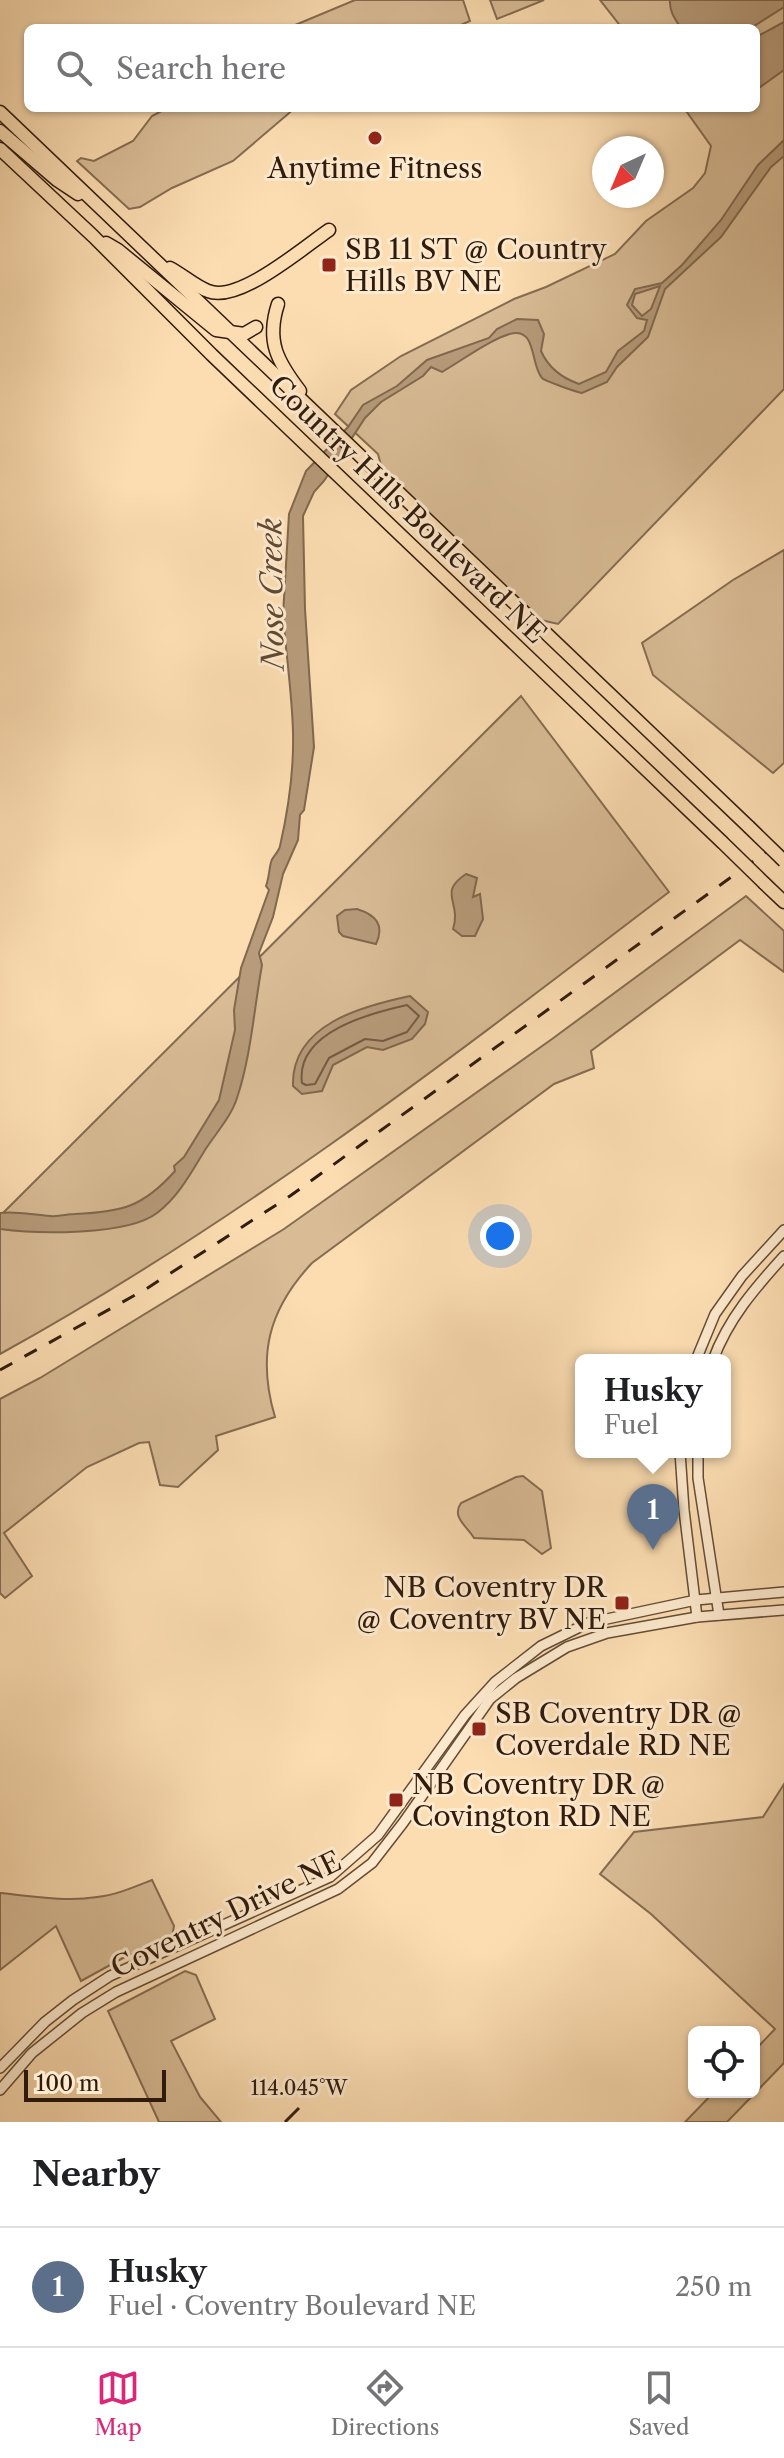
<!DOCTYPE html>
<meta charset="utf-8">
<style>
body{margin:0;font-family:"Libre Caslon Text",serif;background:#f6f6f6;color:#202124}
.controls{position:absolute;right:24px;bottom:24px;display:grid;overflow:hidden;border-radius:12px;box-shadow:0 2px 6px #0004}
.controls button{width:72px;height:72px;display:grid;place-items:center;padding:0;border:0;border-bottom:2px solid #e0e0e0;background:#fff;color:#202124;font:40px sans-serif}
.compass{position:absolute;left:592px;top:136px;width:72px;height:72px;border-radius:50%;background:#fff;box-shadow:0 2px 6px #0004;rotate:224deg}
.scale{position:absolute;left:24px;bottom:20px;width:142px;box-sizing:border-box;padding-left:8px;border:4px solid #311b0d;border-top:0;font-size:22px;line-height:28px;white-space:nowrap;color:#311b0d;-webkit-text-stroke:6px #fde9cd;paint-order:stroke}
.you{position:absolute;left:500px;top:1236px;width:28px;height:28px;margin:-20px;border:6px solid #fff;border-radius:50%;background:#1a73e8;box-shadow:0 0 0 12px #1a73e833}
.badge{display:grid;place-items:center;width:52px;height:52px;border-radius:50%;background:#db2777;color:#fff;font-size:26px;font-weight:700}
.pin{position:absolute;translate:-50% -66px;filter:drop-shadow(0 2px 4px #0008)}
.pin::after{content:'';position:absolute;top:42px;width:28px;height:24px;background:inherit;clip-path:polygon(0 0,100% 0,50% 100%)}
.popup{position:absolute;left:575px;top:1354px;width:156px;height:104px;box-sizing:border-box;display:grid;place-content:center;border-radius:12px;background:#fff;filter:drop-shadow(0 2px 6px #0005);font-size:26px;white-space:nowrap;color:#757577}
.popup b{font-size:30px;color:#202124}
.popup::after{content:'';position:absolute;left:50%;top:100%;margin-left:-16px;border:16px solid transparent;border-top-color:#fff}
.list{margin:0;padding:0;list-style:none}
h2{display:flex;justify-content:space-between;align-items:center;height:104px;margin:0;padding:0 32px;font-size:34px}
h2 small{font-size:26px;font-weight:400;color:#757577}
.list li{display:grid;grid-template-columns:52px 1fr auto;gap:24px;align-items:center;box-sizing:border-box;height:120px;padding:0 32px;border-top:2px solid #e0e0e0}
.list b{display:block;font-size:30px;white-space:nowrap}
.list p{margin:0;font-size:26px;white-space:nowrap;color:#757577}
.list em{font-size:26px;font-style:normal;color:#757577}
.icon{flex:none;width:44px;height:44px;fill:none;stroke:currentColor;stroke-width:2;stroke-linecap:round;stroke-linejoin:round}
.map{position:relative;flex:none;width:784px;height:2122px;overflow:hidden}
.search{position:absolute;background:#fff;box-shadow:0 2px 6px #0004;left:24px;right:24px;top:24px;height:88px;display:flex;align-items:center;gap:20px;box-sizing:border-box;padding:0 28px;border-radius:12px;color:#757577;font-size:30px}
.sheet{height:224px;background:#fff}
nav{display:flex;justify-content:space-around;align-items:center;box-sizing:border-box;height:112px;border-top:2px solid #e0e0e0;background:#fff;font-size:22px;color:#757577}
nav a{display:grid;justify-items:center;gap:4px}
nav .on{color:#db2777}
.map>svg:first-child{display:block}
</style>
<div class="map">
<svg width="784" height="2122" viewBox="0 0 784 2122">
<rect width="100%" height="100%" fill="#fcddb2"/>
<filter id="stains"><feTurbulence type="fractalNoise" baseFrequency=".0025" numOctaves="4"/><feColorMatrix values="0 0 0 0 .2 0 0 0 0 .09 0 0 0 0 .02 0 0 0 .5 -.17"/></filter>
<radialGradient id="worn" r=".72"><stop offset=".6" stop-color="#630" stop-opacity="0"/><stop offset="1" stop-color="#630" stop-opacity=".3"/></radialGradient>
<g fill="#d9bc96" stroke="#856c52" stroke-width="2">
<polygon points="355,0 463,0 470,21 454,28 288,28"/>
<polygon points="490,0 544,0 497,19"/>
<polygon points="600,0 784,0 784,389 558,624 541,620 382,469 378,454 335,414 351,390 401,356 514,299 546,287 615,254 646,221 693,188 705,173 711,146 684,108 756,108 756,28 622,28"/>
<polygon points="167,108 295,108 233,161 172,188 140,207 129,209 77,161 81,158 94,161 133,141 152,116"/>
<polygon points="784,550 784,763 773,773 653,675 642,643 733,580"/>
<path d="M521 696 669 892C454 1056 238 1223 0 1354V1216Z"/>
<path d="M746 896 784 931V972L740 940 591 1051 594 1068 554 1084 312 1263C268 1310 257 1356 275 1417L216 1436 218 1450 178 1487 160 1485 149 1442 139 1443 87 1467 4 1533 32 1576 5 1598 0 1593V1399L40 1378 284 1229 552 1039Z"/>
<path d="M523 1476 542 1491 551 1548 542 1554 524 1540 474 1538C467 1526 451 1517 461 1503L516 1477Z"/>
<polygon points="784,1784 784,2063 727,2122 685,2122 714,2092 754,2092 754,2051 775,2029 651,1914 600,1874 634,1832 763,1817"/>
<path d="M152 1880 174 1926 172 1937 123 1958 81 1981 56 1926 0 1970V1893C32 1896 65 1902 97 1897 116 1895 134 1887 152 1880Z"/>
<polygon points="185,1971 196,1975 215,2019 171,2041 200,2097 221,2122 159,2122 108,2011"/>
</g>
<g fill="#b79b7a" stroke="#81684e" stroke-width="2" fill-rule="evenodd">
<path d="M670 0H784V7L751 28H681C675 19 669 11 670 0Z"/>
<polygon points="784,22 784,70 756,90 756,37"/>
<path d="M784 140V156L771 167 721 237 665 289 648 337 617 367 607 382 582 393C576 392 545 381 542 378 531 366 536 331 515 333 498 334 458 363 442 372L431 367 423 376 381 402 365 418 324 481 314 492 303 516 305 609 314 747 304 810 300 815 298 840 283 874 273 917 259 953 262 965C254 1009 251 1056 237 1098 231 1117 216 1133 205 1150 191 1173 179 1196 157 1213 127 1236 36 1234 0 1229V1213C17 1211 33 1215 50 1216 59 1217 67 1214 75 1214 122 1212 143 1207 175 1171L174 1166 184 1157 219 1100 235 1030 234 1010 241 968 269 890 266 886C269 878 269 870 271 862 272 857 279 852 280 846 288 811 294 770 293 732 292 693 286 654 283 615L289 514 306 471 348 427 363 405 397 386 427 360 489 338 497 329 517 319 538 320 544 334 541 351C548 367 562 378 579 384L606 372 618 351 644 331 647 320 637 318 627 305 635 289 662 283 682 265 721 220 758 165ZM660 286 651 309 642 316 632 305 635 294Z"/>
<path d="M466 874 477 878 473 897 480 894 483 919 475 936H462L453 929C462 902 437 893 466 874Z"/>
<path d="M357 909C376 915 385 925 376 944L343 936 339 932 337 916 345 910Z"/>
<path d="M410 996 428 1012 425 1024 412 1039 383 1050 367 1047 333 1065 322 1091 302 1094 293 1086C291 1024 363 1006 410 996Z"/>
</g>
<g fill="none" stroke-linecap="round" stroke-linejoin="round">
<path stroke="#745b44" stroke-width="2" d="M407 1005 419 1016 407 1032 383 1041 365 1039 329 1058 315 1084 306 1085 302 1083C295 1032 371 1013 407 1005Z"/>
<defs>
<g id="minor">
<polyline points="696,1360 715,1314 742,1276 784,1230"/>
<path d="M713 1360C728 1319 755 1288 784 1256"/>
<polyline points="680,1452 684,1510 697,1617"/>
<polyline points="698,1452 698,1478 719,1615"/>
<polyline points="0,2068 45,2022 73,2000 110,1976 330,1877 378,1835 465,1715 495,1682 541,1646 588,1623 696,1600 784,1592"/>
<polyline points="0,2090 32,2053 82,2013 116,1992 338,1889 372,1863 403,1823 490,1699 516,1678 567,1647 607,1633 697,1617 784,1610"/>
</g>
<g id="major">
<polyline points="0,112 749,827"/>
<polyline points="0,131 57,180 78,194"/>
<polyline points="0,149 93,236 212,355 722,842"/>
<polyline points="106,243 118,250 216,330 244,334 256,327"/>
<path d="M170 268C183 275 195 286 208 291 238 304 304 247 329 230"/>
<path d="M278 304C266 341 277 361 300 391"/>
<polyline points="764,883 784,902"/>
</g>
</defs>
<use href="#minor" stroke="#644c36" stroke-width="12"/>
<use href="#major" stroke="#311b0d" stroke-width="15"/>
<use href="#minor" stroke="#fde9cd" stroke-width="9"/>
<use href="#major" stroke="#fcddb2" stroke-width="12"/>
<polyline stroke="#311b0d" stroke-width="3" stroke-dasharray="14 14" stroke-linecap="butt" points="0,1370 146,1289 290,1196 784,839"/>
<defs>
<g id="major-bridge">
<polyline points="749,827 784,861"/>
<polyline points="722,842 764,883"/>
</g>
</defs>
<use href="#major-bridge" stroke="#311b0d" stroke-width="15" stroke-linecap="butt"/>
<use href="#major-bridge" stroke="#fcddb2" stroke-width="12"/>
</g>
<path fill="none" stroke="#311b0d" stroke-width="3" d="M285 2122 299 2108"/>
<g fill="#8f2418" stroke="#fde9cd" stroke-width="3">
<circle cx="375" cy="138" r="8"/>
<rect x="321" y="257" width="16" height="16" rx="4"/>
<rect x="614" y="1595" width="16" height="16" rx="4"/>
<rect x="471" y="1721" width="16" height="16" rx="4"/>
<rect x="388" y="1792" width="16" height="16" rx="4"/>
</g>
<g text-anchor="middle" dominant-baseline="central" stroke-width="6" stroke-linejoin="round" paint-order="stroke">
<g font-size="28" fill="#311b0d" stroke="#fde9cd" text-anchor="start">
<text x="375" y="168" text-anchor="middle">Anytime Fitness</text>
<text x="345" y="249">SB 11 ST @ Country<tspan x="345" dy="32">Hills BV NE</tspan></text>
<text x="606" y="1587" text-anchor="end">NB Coventry DR<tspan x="606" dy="32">@ Coventry BV NE</tspan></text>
<text x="495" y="1713">SB Coventry DR @<tspan x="495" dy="32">Coverdale RD NE</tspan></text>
<text x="412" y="1784">NB Coventry DR @<tspan x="412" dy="32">Covington RD NE</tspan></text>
</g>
<g font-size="28" fill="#311b0d" stroke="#fde9cd">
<text transform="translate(408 509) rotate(44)">Country Hills Boulevard NE</text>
<text transform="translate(226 1914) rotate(-26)">Coventry Drive NE</text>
</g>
<g font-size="30" font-style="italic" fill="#604833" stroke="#fde9cd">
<text transform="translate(272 594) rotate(-91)">Nose Creek</text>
</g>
</g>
<g font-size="20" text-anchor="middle" fill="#311b0d" stroke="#fde9cd" stroke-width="6" stroke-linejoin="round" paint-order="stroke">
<text x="299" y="2095">114.045°W</text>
</g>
<rect width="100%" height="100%" filter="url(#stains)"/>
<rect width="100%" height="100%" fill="url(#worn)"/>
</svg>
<div class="controls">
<button><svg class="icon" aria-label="locate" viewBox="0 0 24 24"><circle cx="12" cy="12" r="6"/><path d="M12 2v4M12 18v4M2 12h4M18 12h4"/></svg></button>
</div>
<svg class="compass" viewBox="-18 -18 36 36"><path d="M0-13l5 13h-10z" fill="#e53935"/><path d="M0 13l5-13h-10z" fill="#757577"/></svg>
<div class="scale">100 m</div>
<div class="you"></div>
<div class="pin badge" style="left:653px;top:1550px;background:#5c6f8a">1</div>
<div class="popup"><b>Husky</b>Fuel</div>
<div class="search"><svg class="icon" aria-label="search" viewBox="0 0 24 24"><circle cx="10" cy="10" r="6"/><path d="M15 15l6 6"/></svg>Search here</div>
</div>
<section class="sheet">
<h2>Nearby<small></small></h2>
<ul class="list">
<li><span class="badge" style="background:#5c6f8a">1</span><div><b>Husky</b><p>Fuel · Coventry Boulevard NE</p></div><em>250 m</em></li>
</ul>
</section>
<nav>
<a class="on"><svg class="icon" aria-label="map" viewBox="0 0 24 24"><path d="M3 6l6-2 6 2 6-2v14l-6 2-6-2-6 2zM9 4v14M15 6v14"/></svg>Map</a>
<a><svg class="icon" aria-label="directions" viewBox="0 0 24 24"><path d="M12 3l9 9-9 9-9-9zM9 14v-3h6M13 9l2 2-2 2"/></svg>Directions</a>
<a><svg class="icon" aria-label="saved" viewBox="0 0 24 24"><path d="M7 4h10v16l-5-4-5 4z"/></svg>Saved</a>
</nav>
